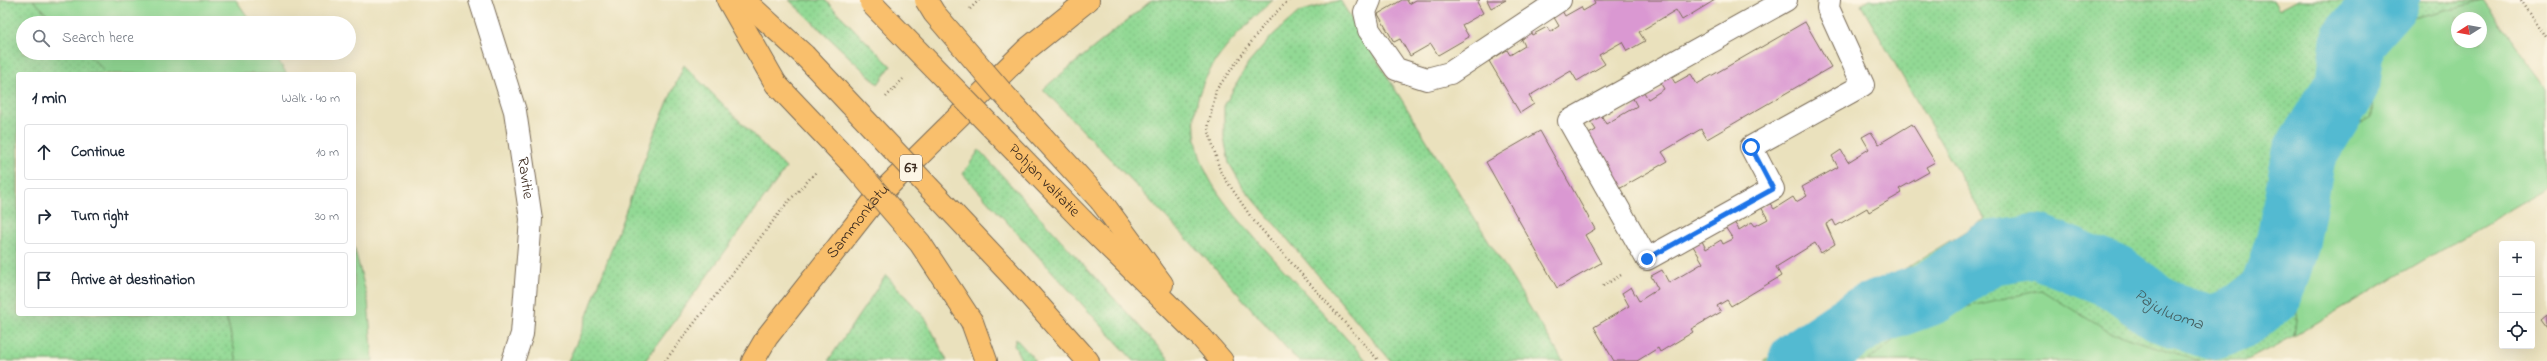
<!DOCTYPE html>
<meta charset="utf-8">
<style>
body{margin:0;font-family:"Indie Flower",sans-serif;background:#f6f6f7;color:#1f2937}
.controls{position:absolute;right:12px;bottom:12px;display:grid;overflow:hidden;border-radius:4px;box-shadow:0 4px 16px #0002}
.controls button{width:36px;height:36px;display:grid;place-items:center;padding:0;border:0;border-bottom:1px solid #e0e1e3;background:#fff;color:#1f2937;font:20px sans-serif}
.compass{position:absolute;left:2451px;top:12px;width:36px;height:36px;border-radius:50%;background:#fff;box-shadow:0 4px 16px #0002;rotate:259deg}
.stop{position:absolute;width:12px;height:12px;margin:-9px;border:3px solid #1a73e8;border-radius:50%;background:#fff}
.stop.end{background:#1a73e8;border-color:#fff;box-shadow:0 1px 4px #0008}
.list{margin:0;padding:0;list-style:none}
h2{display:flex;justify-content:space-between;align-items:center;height:52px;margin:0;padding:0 16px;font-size:17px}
h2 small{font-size:13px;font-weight:400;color:#747a83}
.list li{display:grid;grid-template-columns:26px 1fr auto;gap:12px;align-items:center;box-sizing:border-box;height:56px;margin:0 8px 8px;padding:0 8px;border:1px solid #e0e1e3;border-radius:4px}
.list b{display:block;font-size:15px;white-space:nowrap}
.list em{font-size:13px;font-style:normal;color:#747a83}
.icon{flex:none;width:22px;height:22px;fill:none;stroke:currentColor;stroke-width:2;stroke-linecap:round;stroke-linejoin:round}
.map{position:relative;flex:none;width:2547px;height:361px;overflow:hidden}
.search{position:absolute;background:#fff;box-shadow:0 4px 16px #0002;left:16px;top:16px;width:340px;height:44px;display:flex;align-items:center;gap:10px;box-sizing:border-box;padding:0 14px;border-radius:22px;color:#747a83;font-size:15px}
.panel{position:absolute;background:#fff;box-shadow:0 4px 16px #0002;left:16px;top:72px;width:340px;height:244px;border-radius:4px}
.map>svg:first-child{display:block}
</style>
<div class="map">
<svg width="2547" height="361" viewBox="0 0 2547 361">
<defs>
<pattern id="grass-dots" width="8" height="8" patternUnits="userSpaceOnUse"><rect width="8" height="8" fill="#92d994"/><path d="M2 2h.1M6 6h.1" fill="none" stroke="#7fba7f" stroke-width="1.8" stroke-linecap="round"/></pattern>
</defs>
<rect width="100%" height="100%" fill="#fcf5e5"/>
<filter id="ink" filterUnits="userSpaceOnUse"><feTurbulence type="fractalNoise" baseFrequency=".025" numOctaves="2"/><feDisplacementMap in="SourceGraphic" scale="8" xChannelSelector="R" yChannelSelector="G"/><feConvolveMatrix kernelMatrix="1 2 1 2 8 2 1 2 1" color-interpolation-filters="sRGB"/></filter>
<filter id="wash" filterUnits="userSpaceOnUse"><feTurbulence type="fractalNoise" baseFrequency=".012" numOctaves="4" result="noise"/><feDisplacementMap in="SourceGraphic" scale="16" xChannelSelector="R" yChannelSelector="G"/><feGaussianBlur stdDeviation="0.9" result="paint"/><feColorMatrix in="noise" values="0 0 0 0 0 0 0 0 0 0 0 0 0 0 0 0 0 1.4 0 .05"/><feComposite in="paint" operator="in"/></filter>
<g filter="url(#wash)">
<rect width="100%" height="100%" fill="#eae1bd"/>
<g fill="url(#grass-dots)" stroke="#668259">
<polygon points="0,0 33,0 57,23 23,23 23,53 87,53 108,74 18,74 18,314 226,314 237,361 0,361"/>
<polygon points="789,0 825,0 891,66 878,84"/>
<path d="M1152 0H1273C1243 28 1203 64 1196 107 1192 128 1197 152 1206 172 1220 202 1251 233 1273 258 1304 292 1336 327 1367 361H1298L1216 269 1043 89Z"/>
<polygon points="1340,0 1563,361 1391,361 1243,187 1229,163 1224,138 1224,106 1248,64 1273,35 1299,12"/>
<polygon points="1870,0 2273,0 2279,10 2298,0 2483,1 2401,21 2374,60 2372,117 2329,143 2302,271 2294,336 2245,361 1763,361 1792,339 1985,219 1861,5"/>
<polygon points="684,65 786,168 645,361 568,361 580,335 654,134"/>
<polygon points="979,150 1171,361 1134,361 963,174"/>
<polygon points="886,275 926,319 947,361 828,361"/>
<polygon points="1016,339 1036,361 1022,361 1014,345"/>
</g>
<g fill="#92d994" stroke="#668259" fill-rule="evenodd">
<polygon points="33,0 236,0 252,23 57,23"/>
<path d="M2483 1 2547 88V188L2294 336 2302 271 2329 142 2372 117 2374 60 2401 21ZM2457 18H2481V42H2457Z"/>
<polygon points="87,53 273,53 287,74 108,74"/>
<polygon points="354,246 368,301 373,361 237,361 226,314 354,314"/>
<polygon points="2041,290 2109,332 2200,361 1868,361 1922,317"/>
</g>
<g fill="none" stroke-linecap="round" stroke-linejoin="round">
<path stroke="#53bad1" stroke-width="64" id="s1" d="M1800 361 1867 316 1931 293 1990 253 2036 246 2115 277 2162 311 2213 328 2240 317 2271 293 2288 241 2304 155 2347 85 2353 40 2388 0"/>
</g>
<g id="blocks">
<g fill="#da98d2">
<polygon points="1402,0 1407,0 1409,4 1416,0 1480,0 1477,2 1483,13 1462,25 1469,37 1438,55 1431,44 1410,56 1400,39 1394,42 1378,14"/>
<polygon points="1487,0 1506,0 1491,8"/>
<polygon points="1593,0 1715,0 1682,20 1676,10 1639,32 1645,41 1627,51 1622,42 1599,55 1605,64 1577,81 1571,71 1529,96 1534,104 1520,113 1489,61 1507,50 1510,55 1525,46 1519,34 1528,28 1532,35 1547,27 1550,32 1559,26 1552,14 1561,9 1565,16 1581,7 1583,11 1595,4"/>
<polygon points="1805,22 1831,67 1707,139 1701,129 1662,152 1668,161 1619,189 1587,135 1596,130 1588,118 1599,111 1606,124 1637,106 1630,93 1641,87 1648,99 1664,89 1657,77 1668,71 1675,83 1691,74 1697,84"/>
<polygon points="1912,124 1935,162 1926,167 1929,172 1899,189 1902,193 1869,212 1867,208 1836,226 1833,220 1826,224 1835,244 1821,253 1815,243 1776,267 1781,276 1731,306 1727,300 1717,306 1721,312 1691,329 1693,332 1660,352 1658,348 1637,361 1614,361 1594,327 1629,306 1622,293 1631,287 1639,301 1658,289 1651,276 1662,270 1669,283 1703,263 1693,246 1702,241 1706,249 1721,240 1723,244 1733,239 1725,227 1734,222 1739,230 1752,222 1755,226 1768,219 1761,207 1769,202 1774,209 1793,197 1796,202 1807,196 1802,187 1838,167 1832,156 1841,150 1848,162 1869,149 1862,137 1871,132 1879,144"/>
<polygon points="1540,131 1595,229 1585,235 1601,263 1557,288 1486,162"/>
<polygon points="2547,315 2547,328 2541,320"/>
</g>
</g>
</g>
<g filter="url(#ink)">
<use href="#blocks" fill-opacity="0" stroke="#786a56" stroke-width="1"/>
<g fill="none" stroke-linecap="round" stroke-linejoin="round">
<defs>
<g id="minor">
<path id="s2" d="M480 0 515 111 531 219 522 334 513 361"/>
<polyline points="1370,0 1365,12 1369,30 1396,69 1427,79 1450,73 1560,0"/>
<polyline points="1786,0 1569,121 1647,259 1773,189 1751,147 1863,85 1828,8 1829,0"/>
</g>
<g id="major">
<path id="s3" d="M753 361 767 337 878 196 1027 49 1088 0"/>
</g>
<g id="highway">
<polyline points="728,0 776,84"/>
<polyline points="744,0 804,55"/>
<polyline points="1101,201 1162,284"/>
<polyline points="1083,221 1202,338 1222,361"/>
<polyline points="1017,281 1088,361"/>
<polyline points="972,322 986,361"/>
</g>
</defs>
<use href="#minor" stroke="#786a56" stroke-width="24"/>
<use href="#major" stroke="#786a56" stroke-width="24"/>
<use href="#highway" stroke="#786a56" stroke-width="24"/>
<g stroke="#786a56" stroke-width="2.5" stroke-dasharray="1 3" stroke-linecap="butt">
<polyline points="1289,0 1266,22 1216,90 1208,128 1220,171 1253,220 1379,361"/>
<polyline points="2521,0 2547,39"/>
<polyline points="970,9 979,0"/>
<polyline points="886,97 903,79"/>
<polyline points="1603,286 1621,275"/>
<polyline points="665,361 787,203 817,171"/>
</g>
<use href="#minor" stroke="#fff" stroke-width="22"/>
<use href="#major" stroke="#f9bf6c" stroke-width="22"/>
<use href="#highway" stroke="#f9bf6c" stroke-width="22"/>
<defs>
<g id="highway-bridge">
<polyline points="926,0 934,13 1000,90 1101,201"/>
<path id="s4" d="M871 3 1083 221"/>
<polyline points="804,55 1017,281"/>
<polyline points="776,84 854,166 920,243 972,322"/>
</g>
</defs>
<use href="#highway-bridge" stroke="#786a56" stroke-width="24" stroke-linecap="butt"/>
<use href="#highway-bridge" stroke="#f9bf6c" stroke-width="22"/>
</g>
</g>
<g fill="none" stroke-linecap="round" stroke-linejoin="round" filter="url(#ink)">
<polyline stroke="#1a73e8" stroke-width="5" points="1647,259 1773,189 1751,147"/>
</g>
<g text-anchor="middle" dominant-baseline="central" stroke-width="3" stroke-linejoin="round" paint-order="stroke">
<rect fill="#fcf5e5" stroke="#75675a" stroke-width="1" x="900" y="155" width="22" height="26" rx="3"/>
<g font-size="15" font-weight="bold" fill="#3b2a1e">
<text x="911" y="168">67</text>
</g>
<g font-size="16" fill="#3b2a1e" stroke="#fcf5e5">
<text stroke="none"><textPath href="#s2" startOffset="184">Ravitie</textPath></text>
<text stroke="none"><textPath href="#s4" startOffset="248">Pohjan valtatie</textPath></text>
<text stroke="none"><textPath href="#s3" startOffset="175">Sammonkatu</textPath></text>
</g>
<g font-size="17" font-style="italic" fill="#435c5d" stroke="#fcf5e5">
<text stroke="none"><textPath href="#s1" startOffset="415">Pajuluoma</textPath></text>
</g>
</g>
</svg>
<div class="controls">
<button>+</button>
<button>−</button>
<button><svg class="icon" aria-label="locate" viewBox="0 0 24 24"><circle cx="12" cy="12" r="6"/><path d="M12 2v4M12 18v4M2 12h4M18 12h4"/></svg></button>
</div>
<svg class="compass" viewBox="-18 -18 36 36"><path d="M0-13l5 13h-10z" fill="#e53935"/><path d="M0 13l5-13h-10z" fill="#747a83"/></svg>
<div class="stop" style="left:1751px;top:147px"></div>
<div class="stop end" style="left:1647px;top:259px"></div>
<div class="search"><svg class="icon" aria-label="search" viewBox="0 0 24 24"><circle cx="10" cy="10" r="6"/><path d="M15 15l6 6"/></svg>Search here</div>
<section class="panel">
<h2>1 min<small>Walk · 40 m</small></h2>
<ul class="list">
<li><svg class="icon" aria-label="ahead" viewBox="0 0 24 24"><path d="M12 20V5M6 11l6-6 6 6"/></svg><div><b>Continue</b></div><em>10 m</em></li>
<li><svg class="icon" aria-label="right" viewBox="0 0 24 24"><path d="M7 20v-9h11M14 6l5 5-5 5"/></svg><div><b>Turn right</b></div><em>30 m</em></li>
<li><svg class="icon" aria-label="arrive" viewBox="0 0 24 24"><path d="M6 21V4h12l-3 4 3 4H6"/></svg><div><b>Arrive at destination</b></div></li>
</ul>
</section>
</div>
